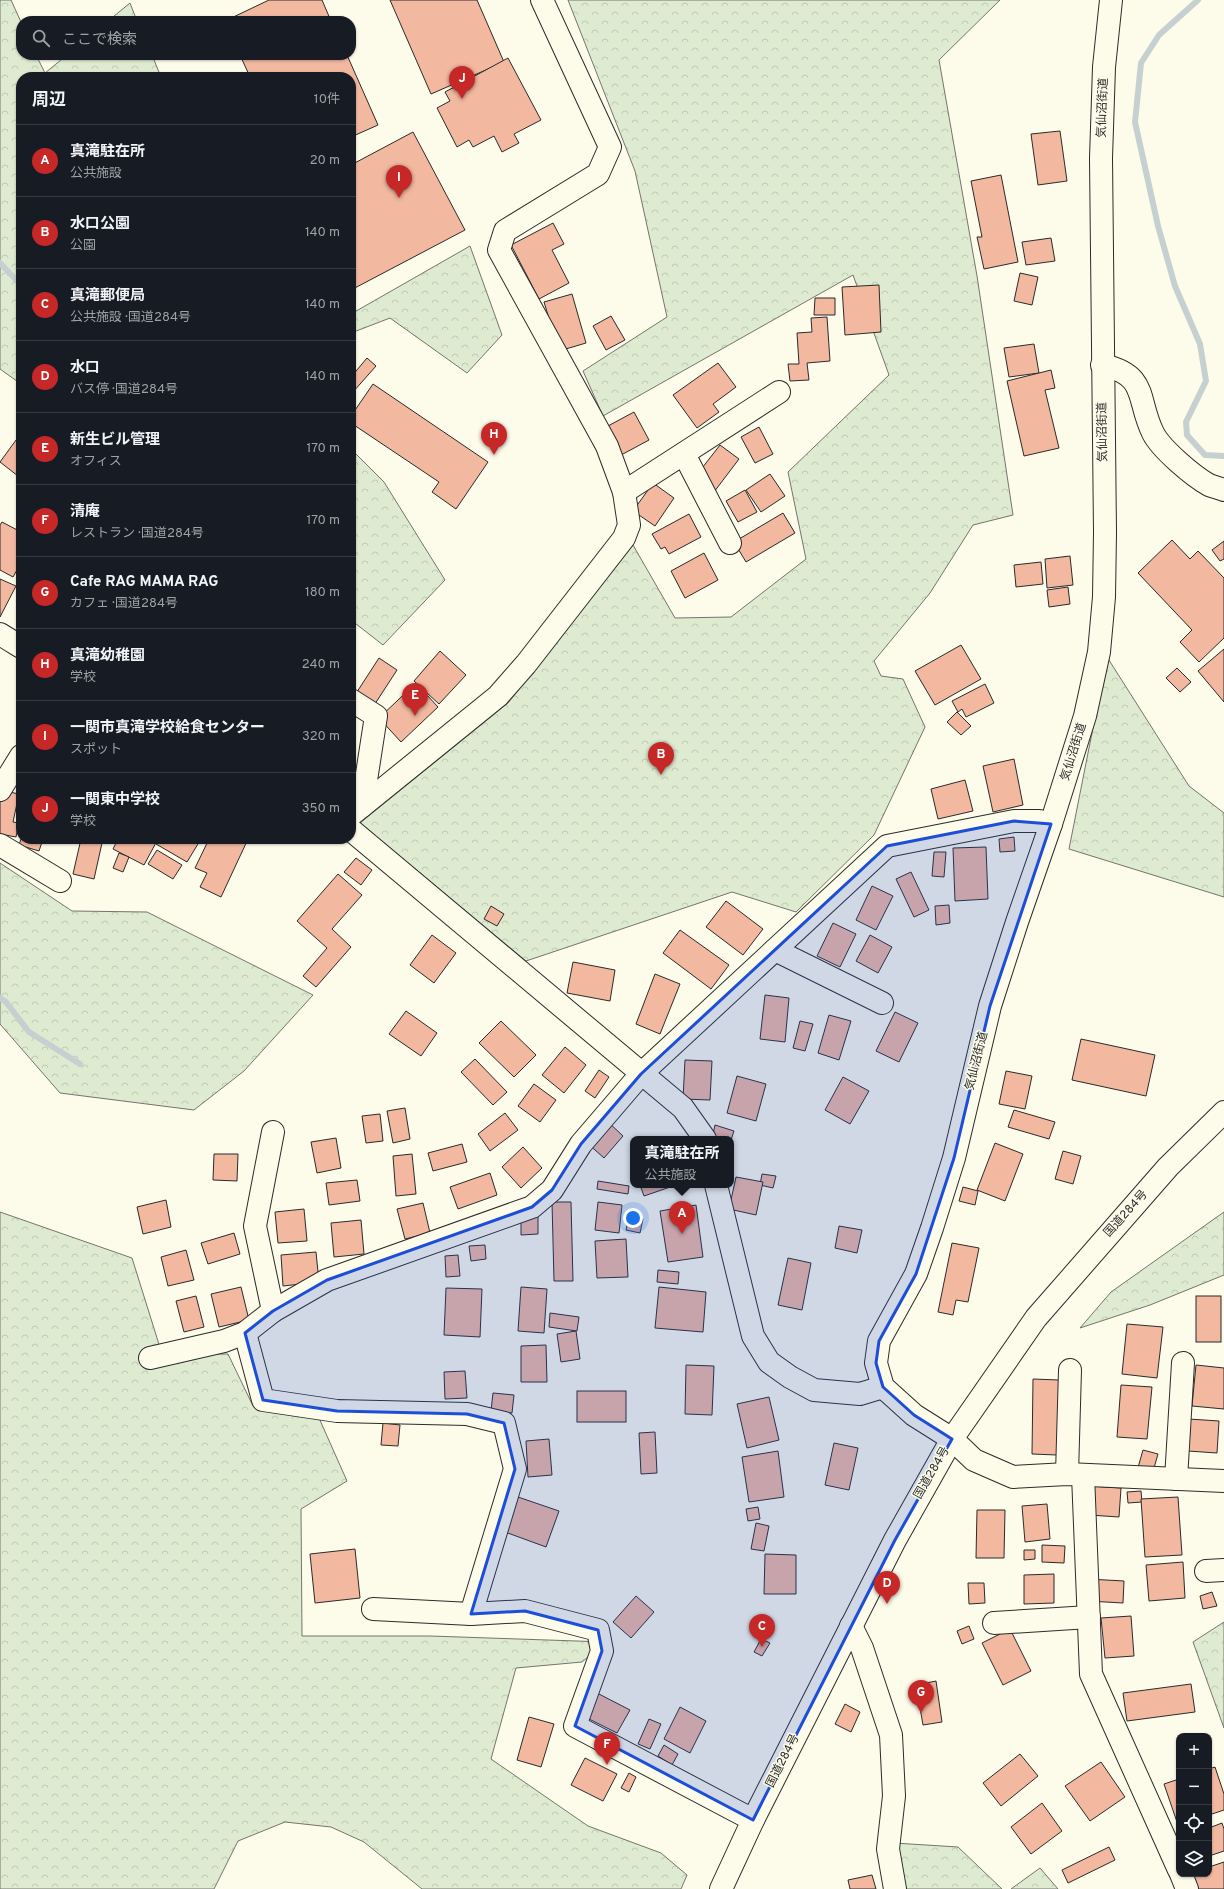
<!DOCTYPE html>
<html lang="ja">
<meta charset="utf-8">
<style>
body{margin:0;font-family:Overpass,"Noto Sans JP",sans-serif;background:#20242c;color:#f1f3f6}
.controls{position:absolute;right:12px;bottom:12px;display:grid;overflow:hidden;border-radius:8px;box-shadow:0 1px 3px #0004}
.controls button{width:36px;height:36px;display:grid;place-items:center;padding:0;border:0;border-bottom:1px solid #363941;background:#171b24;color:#f1f3f6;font:20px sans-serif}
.you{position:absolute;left:633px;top:1218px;width:14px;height:14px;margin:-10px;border:3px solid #fff;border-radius:50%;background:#1a73e8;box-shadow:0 0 0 6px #1a73e833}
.badge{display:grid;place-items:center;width:26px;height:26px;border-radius:50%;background:#c62828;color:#fff;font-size:13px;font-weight:700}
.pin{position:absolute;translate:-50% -33px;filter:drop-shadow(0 1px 2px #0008)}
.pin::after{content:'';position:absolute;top:21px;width:14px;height:12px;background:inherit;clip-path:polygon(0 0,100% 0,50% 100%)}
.popup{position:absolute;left:630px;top:1136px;width:104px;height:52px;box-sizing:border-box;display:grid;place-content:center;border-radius:8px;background:#171b24;filter:drop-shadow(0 1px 3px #0005);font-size:13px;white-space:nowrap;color:#9ea1a6}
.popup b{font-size:15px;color:#f1f3f6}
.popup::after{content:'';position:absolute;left:50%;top:100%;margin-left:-8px;border:8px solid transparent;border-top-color:#171b24}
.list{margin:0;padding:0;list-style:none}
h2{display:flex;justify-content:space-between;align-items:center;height:52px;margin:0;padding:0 16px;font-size:17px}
h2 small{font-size:13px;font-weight:400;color:#9ea1a6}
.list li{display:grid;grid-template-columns:26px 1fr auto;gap:12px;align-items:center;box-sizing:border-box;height:72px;padding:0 16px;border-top:1px solid #363941}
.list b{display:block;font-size:15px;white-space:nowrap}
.list p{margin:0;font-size:13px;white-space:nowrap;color:#9ea1a6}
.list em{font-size:13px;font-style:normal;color:#9ea1a6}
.icon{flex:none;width:22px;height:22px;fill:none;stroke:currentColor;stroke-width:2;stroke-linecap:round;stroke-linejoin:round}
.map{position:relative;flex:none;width:1224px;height:1889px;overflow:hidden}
.search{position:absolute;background:#171b24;box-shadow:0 1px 3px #0004;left:16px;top:16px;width:340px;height:44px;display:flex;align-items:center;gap:10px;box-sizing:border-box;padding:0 14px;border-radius:16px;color:#9ea1a6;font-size:15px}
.panel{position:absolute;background:#171b24;box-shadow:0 1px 3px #0004;left:16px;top:72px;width:340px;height:772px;border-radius:16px}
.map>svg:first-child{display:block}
</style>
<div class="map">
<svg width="1224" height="1889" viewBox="0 0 1224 1889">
<defs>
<pattern id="forest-crowns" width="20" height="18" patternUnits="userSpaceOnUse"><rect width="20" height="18" fill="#deebd1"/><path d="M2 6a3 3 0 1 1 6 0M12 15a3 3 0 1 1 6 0" fill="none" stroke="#bfcab4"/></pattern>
</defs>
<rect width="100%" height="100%" fill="#fdfbea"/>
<g fill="url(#forest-crowns)" stroke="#74746e">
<polygon points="0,0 11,0 21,22 21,55 36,55 45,73 67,55 152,55 161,77 21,77 21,384 0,369"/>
<polygon points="568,0 1000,0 939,60 977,276 1013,515 973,525 930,593 874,661 881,676 903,679 925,727 874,835 796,912 732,892 526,961 360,823 508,703 633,545 675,618 731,617 806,559 788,472 889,375 853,275 603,416 583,371 667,317 635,171"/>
<polygon points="130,3 137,21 108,21"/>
<polygon points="470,246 502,335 467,373 390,318 351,333 351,314"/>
<polygon points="351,449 384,482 445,580 383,645 351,620"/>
<polygon points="1107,657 1189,786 1224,813 1224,897 1069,849"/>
<polygon points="0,863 72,911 147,912 313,995 244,1071 194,1110 60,1093 0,1024"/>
<polygon points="0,1212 132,1258 162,1354 228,1354 253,1406 319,1418 347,1481 301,1509 302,1636 430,1636 606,1642 582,1662 516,1668 491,1759 588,1826 661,1853 687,1875 681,1889 422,1889 364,1842 331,1827 285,1822 238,1841 214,1889 0,1889"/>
<polygon points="1224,1212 1224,1275 1150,1305 1080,1328 1111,1292"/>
<polygon points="1224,1622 1224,1728 1193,1642"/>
<polygon points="894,1843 958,1847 1002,1889 905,1889"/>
<polygon points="1040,1868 1058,1889 1011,1889"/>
</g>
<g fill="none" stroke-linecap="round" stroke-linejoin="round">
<g stroke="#c7d0d0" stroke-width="6">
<polyline points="1198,0 1159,35 1141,63 1135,122 1158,226 1175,286 1200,344 1206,381 1186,422 1187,435 1205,455 1224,456"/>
<polyline points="0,263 21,285"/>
<polyline points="0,998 6,1002 29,1032 80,1064"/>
</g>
</g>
<g fill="#f2b8a0" stroke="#2b2b2b">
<polygon points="269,0 322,0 331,21 225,21"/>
<polygon points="390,0 477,0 504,62 431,94"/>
<polygon points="240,55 347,55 378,125 351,137 351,77 250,77"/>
<polygon points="508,58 541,120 514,134 519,143 502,152 494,136 473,147 469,140 457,147 437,108 450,101 445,92"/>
<polygon points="1060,131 1067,181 1038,185 1031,134"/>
<polygon points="413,132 465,230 351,290 351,165"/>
<polygon points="1001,175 1018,262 984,269 977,237 982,237 971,181"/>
<polygon points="553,223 564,244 552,250 569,283 539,299 511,245"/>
<polygon points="1051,238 1055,261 1026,265 1022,242"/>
<polygon points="1020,273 1038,277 1032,305 1014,301"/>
<polygon points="879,285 881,332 845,335 842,287"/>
<polygon points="572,294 586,343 559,351 544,302"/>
<polygon points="815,298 835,298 835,315 814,315"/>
<polygon points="611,316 625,340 606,350 593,326"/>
<polygon points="827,317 830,361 807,363 809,380 790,381 788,364 799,364 797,333 812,332 811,318"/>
<polygon points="1034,344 1039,373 1009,377 1004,348"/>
<polygon points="367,358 376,366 353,392 351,390 351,377"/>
<polygon points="718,363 736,387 713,404 719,412 697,428 673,395"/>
<polygon points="1051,370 1055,388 1045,390 1059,448 1024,456 1007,381"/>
<polygon points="373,384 488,462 456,509 432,492 439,482 351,423 351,416"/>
<polygon points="634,412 649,440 610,461 595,433"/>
<polygon points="759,427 773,454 755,463 741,437"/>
<polygon points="19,436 21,437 21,472 18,476 0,462"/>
<polygon points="720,445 739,459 711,496 692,481"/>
<polygon points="770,474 785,496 761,512 746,490"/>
<polygon points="653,483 674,498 655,526 633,511"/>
<polygon points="745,490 757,512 738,522 726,501"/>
<polygon points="783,513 795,533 746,562 734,542"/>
<polygon points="689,514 701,537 669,554 665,547 661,549 652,534"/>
<polygon points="2,522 21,532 21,563 13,577 0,570 0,525"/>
<polygon points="1172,540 1190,559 1198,551 1224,578 1224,638 1199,662 1180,642 1192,630 1138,573"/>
<polygon points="1224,541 1224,559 1220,561 1212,550"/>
<polygon points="704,553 718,580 685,598 671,571"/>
<polygon points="1070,556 1073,585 1047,588 1045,559"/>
<polygon points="1041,562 1043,584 1016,587 1014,565"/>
<polygon points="0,579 16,586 0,617"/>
<polygon points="1068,587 1070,604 1049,607 1047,590"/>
<polygon points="961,645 981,679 935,705 915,671"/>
<polygon points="1224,649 1224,702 1198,671"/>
<polygon points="440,651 466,675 439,704 414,681"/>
<polygon points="379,658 397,670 371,710 353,698"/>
<polygon points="1177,668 1191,682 1180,692 1166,678"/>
<polygon points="416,683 438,707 401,742 379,718"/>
<polygon points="985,684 994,703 966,717 962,709 958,712 952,701"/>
<polygon points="957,712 971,726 961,735 947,722"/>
<polygon points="1014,759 1023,805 993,812 983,766"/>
<polygon points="965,780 973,811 938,819 931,789"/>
<polygon points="0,790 19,794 13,822 19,823 16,837 0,834"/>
<polygon points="1014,837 1015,851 1000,852 999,839"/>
<polygon points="21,839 43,839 39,851 19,845"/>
<polygon points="81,839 102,843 94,879 73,874"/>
<polygon points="118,839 158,839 144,865 113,849"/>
<polygon points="159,839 201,839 187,862 156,844"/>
<polygon points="209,839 248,839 221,897 200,887 207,873 195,868"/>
<polygon points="986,847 988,899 955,901 953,848"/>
<polygon points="157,850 182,865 173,879 148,864"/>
<polygon points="934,852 946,852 944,877 932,876"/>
<polygon points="119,853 129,857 123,872 113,868"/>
<polygon points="356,858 372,870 361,885 344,872"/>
<polygon points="911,872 929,910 914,917 896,879"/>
<polygon points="338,874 362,895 332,929 351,947 316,987 303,976 327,948 297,921"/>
<polygon points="872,886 893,896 876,930 856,920"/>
<polygon points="726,901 763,929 743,955 706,927"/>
<polygon points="949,905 950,923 936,925 935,906"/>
<polygon points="491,906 504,914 497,926 484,919"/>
<polygon points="833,923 856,934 840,967 817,956"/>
<polygon points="680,930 729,965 711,989 663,953"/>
<polygon points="432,935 456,953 434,983 410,965"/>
<polygon points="870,935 892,947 878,973 856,961"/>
<polygon points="573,962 615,970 610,1001 567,993"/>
<polygon points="655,974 680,984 660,1034 636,1024"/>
<polygon points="765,995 789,998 785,1042 760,1039"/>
<polygon points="406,1011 437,1033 421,1056 389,1034"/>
<polygon points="895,1012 918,1023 899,1062 876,1051"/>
<polygon points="829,1015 851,1021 839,1060 818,1053"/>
<polygon points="501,1021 536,1055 514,1077 479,1043"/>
<polygon points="800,1021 813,1024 805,1051 793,1048"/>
<polygon points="1081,1039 1155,1055 1146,1096 1072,1080"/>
<polygon points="565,1047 586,1065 564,1093 542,1075"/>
<polygon points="475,1059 507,1092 493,1105 461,1072"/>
<polygon points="685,1060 712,1061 710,1100 683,1099"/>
<polygon points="599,1070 609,1077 595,1098 585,1091"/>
<polygon points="1006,1071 1032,1076 1025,1109 999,1104"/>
<polygon points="737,1076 766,1084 756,1121 727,1113"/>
<polygon points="843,1077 869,1091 850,1124 825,1110"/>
<polygon points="534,1084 556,1100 540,1122 518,1106"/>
<polygon points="405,1108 410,1139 393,1143 387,1111"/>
<polygon points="1014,1110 1055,1122 1049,1139 1008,1127"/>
<polygon points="505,1113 518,1130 490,1151 478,1134"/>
<polygon points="380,1114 383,1141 366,1143 362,1116"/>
<polygon points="606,1120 623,1136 604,1158 586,1142"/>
<polygon points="715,1125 734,1131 731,1140 712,1139"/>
<polygon points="336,1138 341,1168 317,1173 311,1142"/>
<polygon points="995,1143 1023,1154 1005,1201 977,1190"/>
<polygon points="462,1144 467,1162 433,1171 428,1153"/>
<polygon points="523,1147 542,1168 521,1188 502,1167"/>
<polygon points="1063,1151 1081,1156 1073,1184 1055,1179"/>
<polygon points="214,1154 238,1154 237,1181 213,1180"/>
<polygon points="412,1154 416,1194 396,1196 393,1156"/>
<polygon points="490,1173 497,1195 458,1209 450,1187"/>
<polygon points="762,1174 776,1176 773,1188 760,1185"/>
<polygon points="736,1177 763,1182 756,1215 729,1209"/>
<polygon points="357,1180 360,1201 329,1205 326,1183"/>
<polygon points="598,1181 629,1186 628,1194 597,1189"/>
<polygon points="640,1185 676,1185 644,1196"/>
<polygon points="963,1187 978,1191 975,1205 959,1201"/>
<polygon points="166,1200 171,1227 143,1234 137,1207"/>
<polygon points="552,1202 571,1202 573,1281 554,1281"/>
<polygon points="598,1202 622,1205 619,1233 595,1230"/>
<polygon points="423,1203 430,1233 405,1239 397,1209"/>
<polygon points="696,1205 703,1257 668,1262 660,1211"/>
<polygon points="304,1209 307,1241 278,1243 275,1212"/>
<polygon points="521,1215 538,1215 538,1234 521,1235"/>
<polygon points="629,1216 643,1219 640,1233 626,1230"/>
<polygon points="361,1220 364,1254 334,1257 331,1223"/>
<polygon points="839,1226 862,1230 857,1253 835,1248"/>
<polygon points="234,1233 240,1254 208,1264 201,1243"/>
<polygon points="626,1239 628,1277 597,1278 595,1241"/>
<polygon points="952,1243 979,1248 968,1302 956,1300 953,1315 938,1312"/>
<polygon points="485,1245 486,1259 471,1261 469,1246"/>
<polygon points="186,1250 194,1280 168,1286 161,1257"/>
<polygon points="316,1252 319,1282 283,1286 281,1255"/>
<polygon points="458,1255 460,1276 446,1277 445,1256"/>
<polygon points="788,1258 811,1263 802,1310 778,1305"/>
<polygon points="658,1270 679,1272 678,1284 657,1282"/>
<polygon points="241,1287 249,1320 219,1327 211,1294"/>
<polygon points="521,1287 547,1289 544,1333 518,1331"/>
<polygon points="659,1287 706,1292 703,1332 655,1328"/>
<polygon points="446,1288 482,1289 480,1337 444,1335"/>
<polygon points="196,1296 204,1327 184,1332 176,1301"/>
<rect x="1196" y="1296" width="25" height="46"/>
<polygon points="550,1313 579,1317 577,1331 549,1327"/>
<polygon points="1127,1324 1163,1327 1157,1378 1122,1374"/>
<polygon points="576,1331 580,1359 561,1362 557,1334"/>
<polygon points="546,1345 547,1382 521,1382 521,1346"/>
<polygon points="686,1365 714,1366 712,1415 685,1414"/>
<polygon points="1196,1365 1224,1368 1224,1409 1192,1406"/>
<polygon points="465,1371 467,1398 445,1399 444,1372"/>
<polygon points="1033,1379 1059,1380 1057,1455 1032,1454"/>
<polygon points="1121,1385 1152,1387 1147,1439 1117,1437"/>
<rect x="577" y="1391" width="49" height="31"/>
<polygon points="493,1393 514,1395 512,1413 491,1411"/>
<polygon points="769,1397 779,1440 747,1448 737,1404"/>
<polygon points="1189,1419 1219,1421 1217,1453 1188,1451"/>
<polygon points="383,1423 400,1425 398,1446 381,1445"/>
<polygon points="655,1432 657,1473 641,1474 639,1433"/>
<polygon points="549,1439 552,1475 528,1477 526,1441"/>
<polygon points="834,1443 858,1448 849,1490 825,1485"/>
<polygon points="1143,1450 1158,1454 1152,1475 1137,1471"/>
<polygon points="778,1451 784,1497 749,1502 742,1457"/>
<polygon points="1090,1486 1121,1488 1119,1517 1089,1515"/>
<polygon points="1141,1491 1142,1502 1128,1503 1127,1492"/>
<polygon points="518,1497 559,1511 546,1547 505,1532"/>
<polygon points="1178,1497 1182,1555 1145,1557 1141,1499"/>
<polygon points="1047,1504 1050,1539 1025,1542 1022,1506"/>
<polygon points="758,1507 760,1519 748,1521 746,1509"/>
<polygon points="977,1510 1005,1510 1004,1558 976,1558"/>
<polygon points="756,1523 769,1526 764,1551 751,1549"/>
<polygon points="1042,1545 1065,1546 1064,1563 1042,1562"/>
<polygon points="355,1549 360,1598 315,1603 310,1554"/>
<polygon points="1024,1550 1035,1550 1035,1559 1024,1560"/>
<polygon points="765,1554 796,1555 796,1594 764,1594"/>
<polygon points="1183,1562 1185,1598 1149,1601 1146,1565"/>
<polygon points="1054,1574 1054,1603 1024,1604 1024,1575"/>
<polygon points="1088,1579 1124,1581 1123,1603 1088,1601"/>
<polygon points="968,1583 984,1583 985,1603 969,1604"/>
<polygon points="1212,1592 1217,1606 1203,1609 1200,1596"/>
<polygon points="636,1596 654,1612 631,1638 613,1622"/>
<polygon points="1131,1616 1134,1656 1105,1658 1101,1618"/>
<polygon points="969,1626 974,1639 962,1644 957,1631"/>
<polygon points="1010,1629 1031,1671 1003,1685 982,1643"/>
<polygon points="761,1639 770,1643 762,1656 754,1652"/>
<polygon points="936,1681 942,1722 923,1725 916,1685"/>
<polygon points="1191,1684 1195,1712 1127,1721 1123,1693"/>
<polygon points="597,1693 630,1710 617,1733 585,1717"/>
<polygon points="845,1704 860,1712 851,1732 835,1724"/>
<polygon points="680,1707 706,1721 690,1753 664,1739"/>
<polygon points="529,1717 554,1724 541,1767 517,1760"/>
<polygon points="649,1719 661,1724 650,1749 638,1744"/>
<polygon points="664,1745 678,1754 672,1765 658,1756"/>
<polygon points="1020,1754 1038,1776 1001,1806 983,1783"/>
<polygon points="585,1758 617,1774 603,1801 571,1785"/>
<polygon points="1101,1762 1125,1797 1090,1821 1065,1786"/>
<polygon points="1215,1767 1224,1794 1224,1810 1209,1815 1209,1769"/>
<polygon points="629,1773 636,1777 629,1792 621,1788"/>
<polygon points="1179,1779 1179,1825 1178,1825 1164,1784"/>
<polygon points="1042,1803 1062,1831 1031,1854 1011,1827"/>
<polygon points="1222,1823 1224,1829 1224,1851 1209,1856 1209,1828"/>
<polygon points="1109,1847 1115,1860 1068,1883 1062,1870"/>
<polygon points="1224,1862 1224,1889 1197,1889 1192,1874 1209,1874 1209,1867"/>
<polygon points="872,1875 876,1889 850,1889 848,1880"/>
</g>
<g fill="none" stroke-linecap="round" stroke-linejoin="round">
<defs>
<g id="minor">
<polyline points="1111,0 1104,67 1101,158 1105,533 1104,597 1099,652 1085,716 1051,824 1017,922 990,1006 954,1158 932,1228 916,1274 879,1341 876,1363 883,1387 914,1415 952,1439 974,1460 1013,1477 1067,1474 1224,1481"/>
<path d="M1102 365C1149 375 1136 399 1153 433 1161 449 1193 476 1209 485 1214 487 1219 488 1224 490"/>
<polyline points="684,454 730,543"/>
<polyline points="624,492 779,392"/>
<polyline points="0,634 21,647"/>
<polyline points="351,700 376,716 362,806"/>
<polyline points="0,790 21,756"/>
<polyline points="351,815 498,696 526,664 624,538 629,525 624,492 607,446 499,250 505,231 598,174 610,147 542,0"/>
<polyline points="351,830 683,1108 705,1139"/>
<polyline points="0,845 60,881"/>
<polyline points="775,950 882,1003"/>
<polyline points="716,1185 753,1336 769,1362 790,1377 814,1390 860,1394 883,1387"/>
<polyline points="273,1311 255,1226 273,1132"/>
<polyline points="245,1333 263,1400 337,1411 467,1414 504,1423 515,1469 471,1614 525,1611 598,1630 602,1651 575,1726 753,1820"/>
<polyline points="150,1358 224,1341 245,1333 273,1311 327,1280 532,1207 552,1190 581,1144 641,1074 887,846 1014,821 1039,821 1051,824"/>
<polyline points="1067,1474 1070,1370"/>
<polyline points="1083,1475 1091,1674 1179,1870"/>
<polyline points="1176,1479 1183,1363"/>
<polyline points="1206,1571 1224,1570"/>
<polyline points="373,1609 471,1614"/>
<polyline points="994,1623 1089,1617"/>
<polyline points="851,1626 862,1648 891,1735 894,1796 888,1849 895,1889"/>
<polyline points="1181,1874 1187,1889"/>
</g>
<polyline id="highway" points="721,1889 753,1820 895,1540 952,1439 1036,1318 1168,1167 1224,1112"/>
</defs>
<use href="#minor" stroke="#2b2b2b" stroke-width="24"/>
<use href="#highway" stroke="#2b2b2b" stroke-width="24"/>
<use href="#minor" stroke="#fdfbea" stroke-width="22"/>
<use href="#highway" stroke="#fdfbea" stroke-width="22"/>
</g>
<path fill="#1d4ed8" fill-opacity="0.2" stroke="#1d4ed8" stroke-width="3" stroke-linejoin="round" d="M1014 821 1051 824 990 1006 954 1158 916 1274 879 1341 876 1363 883 1387 914 1415 952 1439 895 1540 753 1820 575 1726 602 1651 598 1630 525 1611 471 1614 515 1469 504 1423 467 1414 337 1411 263 1400 245 1333 273 1311 327 1280 532 1207 552 1190 581 1144 641 1074 887 846Z"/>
<g text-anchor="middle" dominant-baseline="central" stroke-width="3" stroke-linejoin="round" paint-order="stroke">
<g font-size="12" fill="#2b2b2b" stroke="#fdfbea">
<text transform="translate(1103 108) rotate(-88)">気仙沼街道</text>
<text transform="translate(1103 432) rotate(-91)">気仙沼街道</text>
<text transform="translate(1074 752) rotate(-73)">気仙沼街道</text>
<text transform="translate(977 1061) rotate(-76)">気仙沼街道</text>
<text transform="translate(1126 1214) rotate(-48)">国道284号</text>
<text transform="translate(932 1473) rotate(-60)">国道284号</text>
<text transform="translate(783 1761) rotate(-63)">国道284号</text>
</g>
</g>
</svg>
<div class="controls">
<button>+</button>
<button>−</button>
<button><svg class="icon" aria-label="locate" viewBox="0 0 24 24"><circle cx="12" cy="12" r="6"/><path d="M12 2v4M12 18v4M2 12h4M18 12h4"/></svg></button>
<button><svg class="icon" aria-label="layers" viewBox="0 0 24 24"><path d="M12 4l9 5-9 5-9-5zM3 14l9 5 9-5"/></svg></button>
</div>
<div class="you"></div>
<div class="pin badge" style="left:682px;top:1234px">A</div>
<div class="popup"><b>真滝駐在所</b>公共施設</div>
<div class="pin badge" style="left:661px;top:775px">B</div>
<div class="pin badge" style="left:762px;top:1647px">C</div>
<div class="pin badge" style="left:887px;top:1604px">D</div>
<div class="pin badge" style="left:415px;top:716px">E</div>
<div class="pin badge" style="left:607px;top:1765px">F</div>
<div class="pin badge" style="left:921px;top:1713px">G</div>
<div class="pin badge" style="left:494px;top:455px">H</div>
<div class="pin badge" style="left:399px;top:198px">I</div>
<div class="pin badge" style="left:462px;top:99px">J</div>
<div class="search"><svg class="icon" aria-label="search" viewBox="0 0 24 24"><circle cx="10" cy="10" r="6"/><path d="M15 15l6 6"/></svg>ここで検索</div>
<section class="panel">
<h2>周辺<small>10件</small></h2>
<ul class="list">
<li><span class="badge">A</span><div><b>真滝駐在所</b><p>公共施設</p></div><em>20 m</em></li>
<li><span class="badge">B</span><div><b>水口公園</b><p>公園</p></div><em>140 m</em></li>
<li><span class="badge">C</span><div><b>真滝郵便局</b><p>公共施設 · 国道284号</p></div><em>140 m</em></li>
<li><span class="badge">D</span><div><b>水口</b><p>バス停 · 国道284号</p></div><em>140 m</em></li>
<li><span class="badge">E</span><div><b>新生ビル管理</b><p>オフィス</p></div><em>170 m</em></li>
<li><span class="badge">F</span><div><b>清庵</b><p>レストラン · 国道284号</p></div><em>170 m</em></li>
<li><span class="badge">G</span><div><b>Cafe RAG MAMA RAG</b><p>カフェ · 国道284号</p></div><em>180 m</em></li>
<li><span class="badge">H</span><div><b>真滝幼稚園</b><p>学校</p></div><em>240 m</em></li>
<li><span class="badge">I</span><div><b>一関市真滝学校給食センター</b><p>スポット</p></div><em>320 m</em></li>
<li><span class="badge">J</span><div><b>一関東中学校</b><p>学校</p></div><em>350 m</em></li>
</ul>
</section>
</div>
